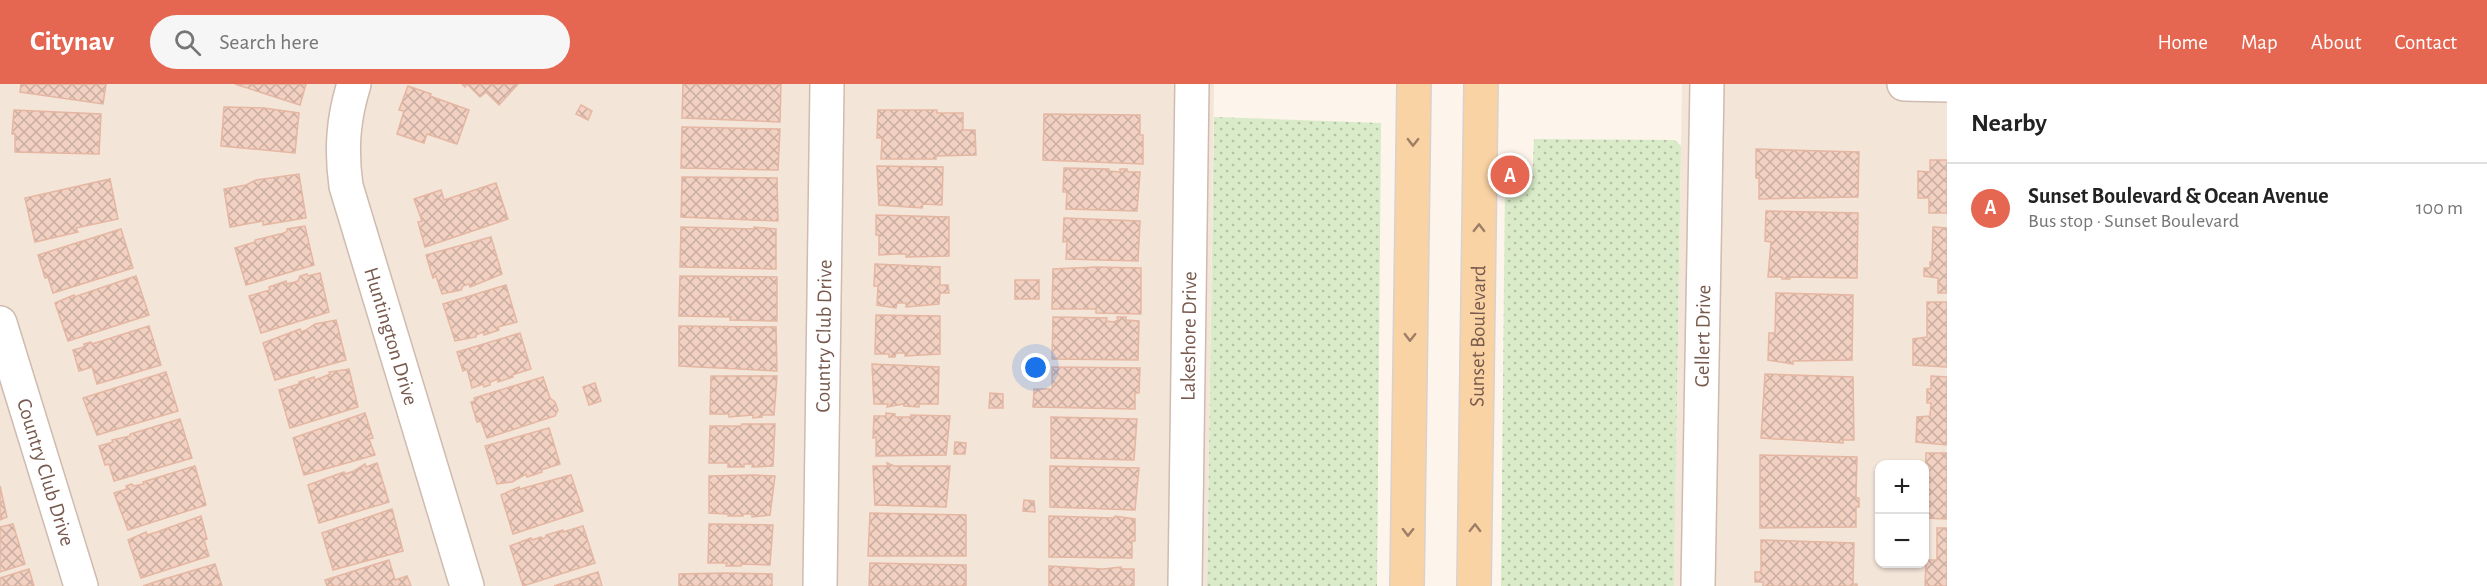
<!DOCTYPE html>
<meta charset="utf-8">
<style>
body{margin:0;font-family:"Alegreya Sans",sans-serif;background:#f6f6f6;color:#222}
.controls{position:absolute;right:18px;bottom:18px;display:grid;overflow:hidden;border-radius:12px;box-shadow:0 2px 4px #0004}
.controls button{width:54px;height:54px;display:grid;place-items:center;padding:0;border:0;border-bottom:2px solid #e0e0e0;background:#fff;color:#222;font:30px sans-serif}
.you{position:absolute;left:1036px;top:284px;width:21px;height:21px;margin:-15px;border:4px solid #fff;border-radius:50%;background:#1a73e8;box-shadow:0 0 0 9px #1a73e833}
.badge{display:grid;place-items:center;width:39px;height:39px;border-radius:50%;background:#e56651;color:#fff;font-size:20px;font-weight:700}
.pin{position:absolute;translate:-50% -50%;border:3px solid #fff;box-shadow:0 2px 6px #0006}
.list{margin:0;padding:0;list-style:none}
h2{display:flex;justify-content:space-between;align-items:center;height:78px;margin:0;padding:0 24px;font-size:26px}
h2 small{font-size:20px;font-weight:400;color:#767676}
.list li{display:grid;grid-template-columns:39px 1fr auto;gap:18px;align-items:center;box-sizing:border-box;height:90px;padding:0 24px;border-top:2px solid #e0e0e0}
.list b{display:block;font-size:22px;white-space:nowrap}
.list p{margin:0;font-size:20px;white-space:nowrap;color:#767676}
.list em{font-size:20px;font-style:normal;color:#767676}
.icon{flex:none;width:33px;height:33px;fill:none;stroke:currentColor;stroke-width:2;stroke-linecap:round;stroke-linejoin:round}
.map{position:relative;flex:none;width:1947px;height:502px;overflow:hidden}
header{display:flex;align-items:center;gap:36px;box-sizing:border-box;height:84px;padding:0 30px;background:#e56651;color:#fff}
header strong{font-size:28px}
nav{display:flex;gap:33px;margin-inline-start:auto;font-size:21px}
.search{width:420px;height:54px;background:#f6f6f6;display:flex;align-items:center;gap:15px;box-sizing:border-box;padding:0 21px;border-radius:33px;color:#767676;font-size:22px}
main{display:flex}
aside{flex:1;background:#fff}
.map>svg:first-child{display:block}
</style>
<header>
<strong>Citynav</strong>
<div class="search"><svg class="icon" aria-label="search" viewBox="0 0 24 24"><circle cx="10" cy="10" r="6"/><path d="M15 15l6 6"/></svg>Search here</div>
<nav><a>Home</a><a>Map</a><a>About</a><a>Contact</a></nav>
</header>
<main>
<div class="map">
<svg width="1947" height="502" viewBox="0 0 1947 502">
<defs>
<pattern id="grass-dots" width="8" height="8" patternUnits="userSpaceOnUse" patternTransform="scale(1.5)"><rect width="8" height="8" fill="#d9ebc8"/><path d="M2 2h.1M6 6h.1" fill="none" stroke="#b5c1a5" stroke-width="1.8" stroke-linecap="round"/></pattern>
<pattern id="building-cross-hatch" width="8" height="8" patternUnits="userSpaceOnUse" patternTransform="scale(1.5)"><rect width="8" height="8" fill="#f2d1c2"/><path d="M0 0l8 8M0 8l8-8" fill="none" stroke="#c9ada0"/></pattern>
</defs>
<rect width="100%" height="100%" fill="#fdf4eb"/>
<g fill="#f4e5d9" fill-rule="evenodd">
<polygon points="0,0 1214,0 1207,502 0,502"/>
<path d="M1682 0H1947V502H1674ZM1880 380H1924V480H1880Z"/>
</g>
<g fill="url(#grass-dots)">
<polygon points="1214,33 1381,39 1377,502 1207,502"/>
<polygon points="1534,55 1675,56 1681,62 1674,502 1501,502 1505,100 1532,99"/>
</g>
<g fill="url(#building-cross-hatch)" stroke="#e5b6a2" stroke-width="1.5">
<polygon points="21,0 106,0 103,20 20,8"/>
<polygon points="235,0 306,0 300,21"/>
<polygon points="462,0 518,0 499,21 486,8 480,13 467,0 465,3"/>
<polygon points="683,0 781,0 780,38 682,34"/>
<polygon points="408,2 431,10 430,12 469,26 457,60 427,50 424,59 397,50 404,27 399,26"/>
<polygon points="581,21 592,27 588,36 576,30"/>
<polygon points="224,23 264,24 299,29 295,69 221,62"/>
<polygon points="14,26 101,30 99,70 15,68 15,50 12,50"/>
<polygon points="878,26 937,26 937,29 963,29 963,46 975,46 976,71 936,72 936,75 881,75 882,54 877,54"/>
<polygon points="1044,30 1140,31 1140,51 1143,51 1143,80 1043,76"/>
<polygon points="682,43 780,45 778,86 681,84"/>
<polygon points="1756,65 1859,68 1858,113 1759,115 1759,94 1756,94"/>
<polygon points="1930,76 1947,76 1947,129 1929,129 1929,114 1918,114 1918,87 1930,88"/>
<polygon points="877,82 943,83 942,121 923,120 922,124 879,121"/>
<polygon points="1064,84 1109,85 1109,87 1120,88 1120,85 1127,85 1128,88 1140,88 1137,127 1066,125 1067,108 1063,108"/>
<polygon points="299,90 306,134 263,141 263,137 230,143 224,105 246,101 256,96"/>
<polygon points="682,93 777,94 778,137 681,133"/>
<polygon points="110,95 118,135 76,144 78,148 35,158 25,114"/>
<polygon points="496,99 508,135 425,163 418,138 422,137 414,115 441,106 444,116"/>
<polygon points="1766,127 1858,129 1857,194 1790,193 1790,195 1782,195 1782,193 1768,193 1771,158 1765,157"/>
<polygon points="876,131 949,133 949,172 906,173 906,170 896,170 879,171 879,151 876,151"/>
<polygon points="1064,134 1140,137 1138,177 1066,175 1067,157 1063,158"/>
<polygon points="305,142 314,181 246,201 235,164 255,158 255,156 284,149 287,147 287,145"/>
<polygon points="681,143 754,145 754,143 776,145 776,185 680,183"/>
<polygon points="1933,143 1947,144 1947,209 1938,209 1938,194 1924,192 1924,184 1930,184 1930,178 1932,178"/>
<polygon points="121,145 133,184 53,209 48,193 45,194 38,171"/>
<polygon points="491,153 502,190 470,203 469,200 463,202 461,206 442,210 436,192 433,194 426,171"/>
<polygon points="875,180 940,183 940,201 948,201 949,209 940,209 939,220 906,223 906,219 897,219 896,224 877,221 878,202 874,202"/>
<polygon points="1097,183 1141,184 1141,230 1096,229 1096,225 1052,225 1053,185"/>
<polygon points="320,189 329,228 261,249 249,212 270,206 269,203 286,197 287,200 298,197 300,192 307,190 308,192"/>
<polygon points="136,192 149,231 68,257 55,219 74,211 74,213"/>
<polygon points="680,192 777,193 777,237 730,236 731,233 679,232"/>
<rect x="1015" y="196" width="24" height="19"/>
<polygon points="506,201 517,238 498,243 499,246 484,251 483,248 476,251 476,253 455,257 443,220"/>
<polygon points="1776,209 1853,211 1852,276 1793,277 1793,280 1768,276 1769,249 1775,249"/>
<polygon points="1927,218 1947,218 1947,283 1913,281 1913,255 1927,253"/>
<polygon points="876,231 940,232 940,270 905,272 905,269 896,269 895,273 889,273 889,270 875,270"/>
<polygon points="1053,233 1107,234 1106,237 1114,238 1118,236 1117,233 1126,233 1126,236 1139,237 1138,276 1052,275"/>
<polygon points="336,236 346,276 275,296 263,259 300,245 301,248 306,246 315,240"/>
<polygon points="149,242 161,281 97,300 92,283 79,287 73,266 84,263 84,260 91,258 92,260"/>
<polygon points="679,242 776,243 777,287 679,282"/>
<polygon points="520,249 531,285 512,291 513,293 498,298 498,295 490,298 490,301 484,303 483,300 472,304 467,285 463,287 457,268"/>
<polygon points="872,280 939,283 938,320 919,320 919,323 904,322 903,320 887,323 888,320 874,320"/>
<polygon points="1052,283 1140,284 1139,309 1135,309 1135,325 1033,323 1034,305 1052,305"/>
<polygon points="349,285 358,323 290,344 279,306 299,300 299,298 314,293 315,296 323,293 330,290 329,288"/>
<polygon points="166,288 178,327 97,351 83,314"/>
<polygon points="1765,290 1853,293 1854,356 1843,356 1843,359 1761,354"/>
<polygon points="711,292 777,292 774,331 761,331 762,333 753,334 753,331 729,333 729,330 710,330"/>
<polygon points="1931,292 1947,293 1947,361 1916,358 1917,333 1930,332 1931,319 1927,319 1927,305 1931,305"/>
<polygon points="543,293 550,314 555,318 558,326 555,332 487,354 481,337 477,338 471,318 475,317 474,314"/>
<polygon points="595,299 601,317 589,321 583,303"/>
<polygon points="990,309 1003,310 1003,324 989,324"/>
<polygon points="365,329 373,354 369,355 375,371 304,391 293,354"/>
<polygon points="886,329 895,330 895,333 912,333 911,331 950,332 946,371 876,372 876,353 873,354 874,332 886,332"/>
<polygon points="1051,333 1137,335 1134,376 1051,374"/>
<polygon points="180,335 192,374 114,397 109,380 105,381 99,362 113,358 112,356 130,352 130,350"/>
<polygon points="742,340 775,340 773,382 752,383 753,380 744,380 744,383 728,383 728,379 709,379 710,342 741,342"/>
<polygon points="549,344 560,380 541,386 542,388 527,393 526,390 512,398 497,400 485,362"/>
<polygon points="955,358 966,359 965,370 954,370"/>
<polygon points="1926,369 1947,369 1947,435 1924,434"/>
<polygon points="1760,371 1857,373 1856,414 1859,414 1859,423 1856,423 1856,443 1760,444"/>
<polygon points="377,379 389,418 319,439 308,401 344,388 345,390 354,387 365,380 366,383"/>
<polygon points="887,379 894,382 950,382 946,423 875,421 873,382 888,382"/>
<polygon points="195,382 206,421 128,446 114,409 127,405 126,402 132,400 133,402 144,400 143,398"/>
<polygon points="1050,382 1139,384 1135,426 1050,423"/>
<polygon points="571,391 583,427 513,450 501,411 519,403 520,405"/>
<polygon points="753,391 775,392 770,431 752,433 752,430 743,430 743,432 728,432 728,430 709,429 709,392"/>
<polygon points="0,402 7,433 0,436"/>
<polygon points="1024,416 1034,417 1035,428 1023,427"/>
<polygon points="392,425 403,467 333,486 322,449"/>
<polygon points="870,429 966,431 966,472 868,472"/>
<polygon points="201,432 207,455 204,456 209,472 141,494 128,456 146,448 147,451 157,448"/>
<polygon points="1049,432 1114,434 1115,432 1135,435 1135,457 1132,457 1132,474 1049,473"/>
<polygon points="13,440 25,480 0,488 0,443"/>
<polygon points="709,440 773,441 770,481 741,480 741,482 726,482 727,479 708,479"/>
<polygon points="583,442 595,479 523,502 510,462 531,454 532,456 541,453 542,455 546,453 546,451 563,446 563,448"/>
<polygon points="1937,444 1947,444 1947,502 1925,502 1926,476 1937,476"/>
<polygon points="1761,456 1854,459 1853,500 1857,500 1857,502 1763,502 1763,498 1755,498 1755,488 1761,488"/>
<polygon points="389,476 395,496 407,492 411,502 327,502 325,496"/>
<polygon points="870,479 966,481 966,502 869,502"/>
<polygon points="215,480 222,502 143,502 161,496"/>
<polygon points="1049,482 1103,485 1121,483 1121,485 1134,485 1134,502 1049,502"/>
<polygon points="29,485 34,502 0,502 0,494"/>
<polygon points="598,488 602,502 554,502 560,500"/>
<polygon points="724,489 772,490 772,502 679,502 679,490"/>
</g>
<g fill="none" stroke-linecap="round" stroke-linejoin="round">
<defs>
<g id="minor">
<path id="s1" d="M354 0C343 35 341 66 346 102L467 502"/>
<polyline points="1904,0 1947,1"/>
<path id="s2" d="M0 239 81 502"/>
<path id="s3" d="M820 502 827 0"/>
<path id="s4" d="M1185 502 1192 0"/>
<path id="s5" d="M1698 502 1707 0"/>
</g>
<g id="major">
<polyline points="1407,502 1414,0"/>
<path id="s6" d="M1474 502 1481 0"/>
</g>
</defs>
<use href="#minor" stroke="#cfbbaf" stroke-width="36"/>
<use href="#major" stroke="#d9d1cd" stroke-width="36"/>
<use href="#minor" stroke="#fff" stroke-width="33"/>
<use href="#major" stroke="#fad3a4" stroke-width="33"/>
</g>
<defs><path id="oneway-chevron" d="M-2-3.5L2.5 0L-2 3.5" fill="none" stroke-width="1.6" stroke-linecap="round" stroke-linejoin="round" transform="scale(1.5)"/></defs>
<g stroke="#9f7e67">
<use href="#oneway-chevron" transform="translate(1413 58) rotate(91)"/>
<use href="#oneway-chevron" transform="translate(1479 144) rotate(-89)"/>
<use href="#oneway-chevron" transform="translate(1410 253) rotate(91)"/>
<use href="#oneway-chevron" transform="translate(1475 444) rotate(-89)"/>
<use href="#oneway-chevron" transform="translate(1408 448) rotate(91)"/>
</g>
<g text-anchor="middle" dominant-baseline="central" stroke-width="4.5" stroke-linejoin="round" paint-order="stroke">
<g font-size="21" fill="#78594d" stroke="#fff8f1">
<text stroke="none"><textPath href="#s3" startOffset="250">Country Club Drive</textPath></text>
<text stroke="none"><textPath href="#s4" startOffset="250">Lakeshore Drive</textPath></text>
<text stroke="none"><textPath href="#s6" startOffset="250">Sunset Boulevard</textPath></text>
<text stroke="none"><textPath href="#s5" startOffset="250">Gellert Drive</textPath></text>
<text stroke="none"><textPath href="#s1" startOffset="260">Huntington Drive</textPath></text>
<text stroke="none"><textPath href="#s2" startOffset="156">Country Club Drive</textPath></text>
</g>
</g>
</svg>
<div class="controls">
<button>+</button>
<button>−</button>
</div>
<div class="you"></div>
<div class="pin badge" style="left:1510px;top:91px">A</div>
</div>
<aside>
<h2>Nearby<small></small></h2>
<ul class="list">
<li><span class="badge">A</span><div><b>Sunset Boulevard &amp; Ocean Avenue</b><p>Bus stop · Sunset Boulevard</p></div><em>100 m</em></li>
</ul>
</aside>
</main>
